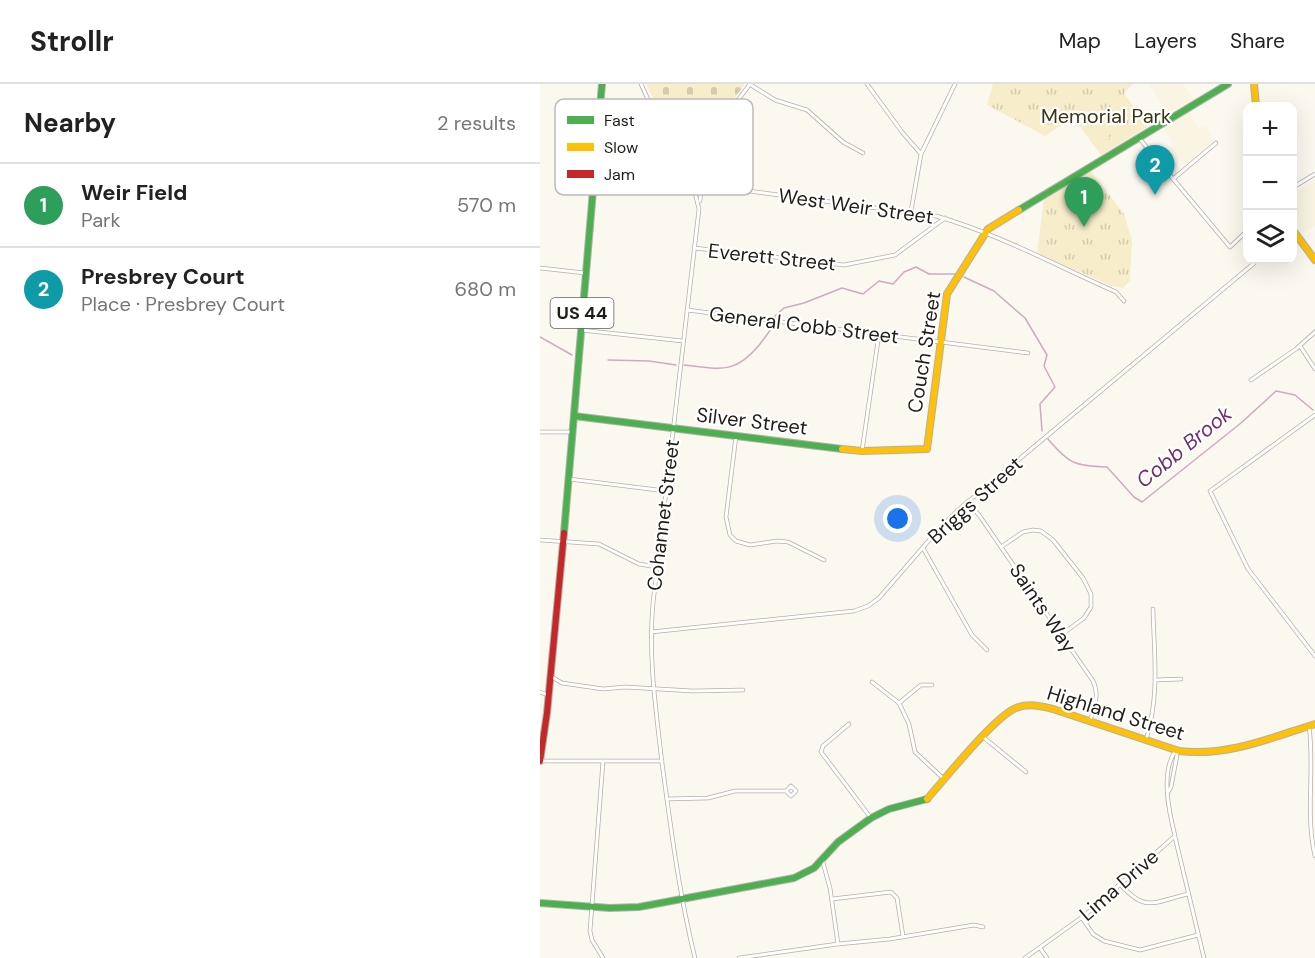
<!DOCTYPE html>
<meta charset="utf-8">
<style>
body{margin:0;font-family:"DM Sans",sans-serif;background:#f6f6f6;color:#222}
.controls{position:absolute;right:18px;top:18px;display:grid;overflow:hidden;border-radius:12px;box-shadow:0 6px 24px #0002}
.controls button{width:54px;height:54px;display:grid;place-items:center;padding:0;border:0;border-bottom:2px solid #e0e0e0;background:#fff;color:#222;font:30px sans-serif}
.you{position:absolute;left:358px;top:435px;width:21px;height:21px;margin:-15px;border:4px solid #fff;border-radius:50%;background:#1a73e8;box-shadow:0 0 0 9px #1a73e833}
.badge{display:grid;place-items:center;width:39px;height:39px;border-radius:50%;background:#0f766e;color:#fff;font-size:20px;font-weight:700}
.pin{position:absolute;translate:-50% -50px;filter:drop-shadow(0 2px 3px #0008)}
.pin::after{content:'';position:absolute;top:32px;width:21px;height:18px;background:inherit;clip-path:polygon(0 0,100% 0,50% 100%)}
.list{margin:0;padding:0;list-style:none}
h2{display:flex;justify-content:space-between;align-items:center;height:78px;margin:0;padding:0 24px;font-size:26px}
h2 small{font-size:20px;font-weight:400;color:#767676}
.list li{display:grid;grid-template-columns:39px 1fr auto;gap:18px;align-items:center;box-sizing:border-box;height:84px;padding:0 24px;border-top:2px solid #e0e0e0}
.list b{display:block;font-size:22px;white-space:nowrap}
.list p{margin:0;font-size:20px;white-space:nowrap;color:#767676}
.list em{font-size:20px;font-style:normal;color:#767676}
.icon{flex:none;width:33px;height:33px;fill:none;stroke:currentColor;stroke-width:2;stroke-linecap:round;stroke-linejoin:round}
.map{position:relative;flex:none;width:775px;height:874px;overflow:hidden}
header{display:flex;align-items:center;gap:36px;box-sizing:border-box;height:84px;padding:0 30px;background:#fff;border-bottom:2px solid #e0e0e0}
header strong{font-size:28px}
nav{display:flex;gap:33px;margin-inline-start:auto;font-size:21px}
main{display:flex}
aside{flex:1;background:#fff}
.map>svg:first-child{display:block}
</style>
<header>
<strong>Strollr</strong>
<nav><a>Map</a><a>Layers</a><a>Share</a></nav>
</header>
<main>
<aside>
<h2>Nearby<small>2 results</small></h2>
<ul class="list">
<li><span class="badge" style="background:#2e9e5b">1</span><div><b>Weir Field</b><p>Park</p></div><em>570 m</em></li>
<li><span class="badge" style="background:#0f9aa8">2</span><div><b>Presbrey Court</b><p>Place · Presbrey Court</p></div><em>680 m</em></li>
</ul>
</aside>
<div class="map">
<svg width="775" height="874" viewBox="0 0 775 874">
<defs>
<pattern id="cemetery-stones" width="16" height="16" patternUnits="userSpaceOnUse" patternTransform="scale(1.5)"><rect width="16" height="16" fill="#f7edcb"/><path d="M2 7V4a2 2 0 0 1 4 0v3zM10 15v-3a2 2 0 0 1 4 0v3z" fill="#d3cbae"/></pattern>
<pattern id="park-tufts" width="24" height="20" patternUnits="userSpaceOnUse" patternTransform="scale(1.5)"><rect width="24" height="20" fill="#f7edcb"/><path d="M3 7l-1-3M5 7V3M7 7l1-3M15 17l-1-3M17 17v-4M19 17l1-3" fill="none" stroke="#d3cbae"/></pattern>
</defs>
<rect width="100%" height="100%" fill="#fbf8f0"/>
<g fill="#faf5e2">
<polygon points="609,0 643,0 654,15 628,30"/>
<polygon points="649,27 658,44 666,41 674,56 644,81 630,64 634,61 622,42"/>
<polygon points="775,96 775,142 761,150 753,137 753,109"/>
</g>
<polygon fill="url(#cemetery-stones)" points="106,0 205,0 180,34 164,61 158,97 151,96"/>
<g fill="url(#park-tufts)">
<polygon points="453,0 593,0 584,9 607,43 561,71 533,33 505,52 447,21"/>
<polygon points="551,87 584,130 592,157 590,197 583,204 572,202 497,169 504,114"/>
</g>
<polygon fill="#f7edcb" points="561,40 570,54 562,59 553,44"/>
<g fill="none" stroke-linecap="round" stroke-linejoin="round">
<g stroke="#d0a8c6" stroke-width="1.5">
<polyline points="424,193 454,207 485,234 507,271 504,282 515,303 500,320 502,347"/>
<polyline points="0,253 32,271"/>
<polyline points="68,276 109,277 136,281"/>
<path d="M144 281C180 285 195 291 220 260 227 250 234 244 235 232L244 224 264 219 302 204 323 210 339 197 353 200 364 188 376 183 389 190H415"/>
<path d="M508 355C529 380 535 382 567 383L594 413 602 418 701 339 736 307 755 311 773 326"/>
</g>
<defs>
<g id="street">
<path d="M101 0 126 55 155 109 159 125 113 519C108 573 116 626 122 679 131 745 139 810 155 874"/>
<polyline points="327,0 362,48 381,70"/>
<polyline points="211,1 235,16 267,26 303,58 323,69"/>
<polyline points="599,54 690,163 708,146"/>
<polyline points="633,95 676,59"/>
<path d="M150 99 396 132C459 150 517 182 576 208L584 217"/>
<polyline points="752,104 775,90"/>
<path d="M160 117C162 96 164 73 173 53 182 34 198 17 210 0"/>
<polyline points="371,127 381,70 415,0"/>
<polyline points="154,164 304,181 355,171 405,134"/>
<polyline points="0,184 45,189"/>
<polyline points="147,226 488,269"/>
<polyline points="41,246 143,257"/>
<polyline points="760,262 775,285"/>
<polyline points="711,296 756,265 775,248"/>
<polyline points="775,331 670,407 708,485 775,572"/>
<polyline points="0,348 32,348"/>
<polyline points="196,352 186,433 190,451 196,457 210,461 237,457 248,458 284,476"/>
<polyline points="322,367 339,250"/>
<polyline points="29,395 126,407"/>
<path d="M427 418 439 431 553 597C560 611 554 623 550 637"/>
<polyline points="0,456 59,460 99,480 117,483"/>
<polyline points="461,463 483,448 493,446 501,447 513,456 543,494 551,510 551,523 544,534 521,551"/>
<polyline points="383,464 432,551 447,566"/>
<polyline points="111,548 314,527 328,522 339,514 398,446 417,427 718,176"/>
<polyline points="12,593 22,599 63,605 85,603 153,607 203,606"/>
<polyline points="616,596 641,595"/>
<polyline points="332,598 359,619 369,640 375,668 405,696"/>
<polyline points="0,608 8,611"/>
<polyline points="359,619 381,601 392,601"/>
<polyline points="309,640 283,662 281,668 331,734"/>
<path d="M769 642C775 684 765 730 775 772"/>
<polyline points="443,653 486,688"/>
<path d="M606 656C620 610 614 572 613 525"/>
<polyline points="1,677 122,677"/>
<polyline points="628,708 631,703 637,671 636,666"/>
<polyline points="127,715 168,714 195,707 246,707 251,712 256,707 251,702 246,707"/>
<polyline points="635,753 664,874"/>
<polyline points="282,775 290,804 298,860"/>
<path d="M580 800C605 829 614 818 648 810"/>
<polyline points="292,815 351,808 357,814 363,852"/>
<polyline points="542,834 553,850 564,857 600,866 658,851"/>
<polyline points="500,864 507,874"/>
<polyline points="63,874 52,856 50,847 63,677"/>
<polyline points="199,874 298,860 350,855 434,841 443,843"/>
<path d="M485 874 545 831 635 752C629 728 620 688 636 666"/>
</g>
<g id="fast">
<polyline points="479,126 688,0"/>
<polyline points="34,332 302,365"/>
<polyline points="24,449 62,0"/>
<polyline points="0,819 70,824 99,823 254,794 274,784 298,758 331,734 349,725 387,715"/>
</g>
<g id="slow">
<polyline points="714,0 716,22"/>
<polyline points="752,145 775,176"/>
<polyline points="302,365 322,367 387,365 407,210 448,145 479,126"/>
<path d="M387 715C404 696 455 632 476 624 488 619 501 622 513 625L639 667C687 673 730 654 775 640"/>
</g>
<polyline id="jam" points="0,677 7,629 24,449"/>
</defs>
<use href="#street" stroke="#b2b0aa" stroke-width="4.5"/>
<use href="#fast" stroke="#b2b0aa" stroke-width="8"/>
<use href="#slow" stroke="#b2b0aa" stroke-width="8"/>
<use href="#jam" stroke="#b2b0aa" stroke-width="8"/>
<use href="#street" stroke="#fefefd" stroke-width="3"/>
<use href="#fast" stroke="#4caf50" stroke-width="6"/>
<use href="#slow" stroke="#ffc107" stroke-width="6"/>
<use href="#jam" stroke="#c62828" stroke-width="6"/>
</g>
<g text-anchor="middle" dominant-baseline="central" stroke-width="4.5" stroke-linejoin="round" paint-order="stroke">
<rect fill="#fff" stroke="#62615c" stroke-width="1.5" x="10.5" y="214" width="63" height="30" rx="4.5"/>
<g font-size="18" font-weight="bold" fill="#1f1d16">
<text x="42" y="229">US 44</text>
</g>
<g font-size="20" fill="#3c3313" stroke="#fff">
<text x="566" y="32">Memorial Park</text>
</g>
<g font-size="20" fill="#1f1d16" stroke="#fff">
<text transform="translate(316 122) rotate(8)">West Weir Street</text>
<text transform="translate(232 173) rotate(6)">Everett Street</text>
<text transform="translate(264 241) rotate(7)">General Cobb Street</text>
<text transform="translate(384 268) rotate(-81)">Couch Street</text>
<text transform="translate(212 337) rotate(7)">Silver Street</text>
<text transform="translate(435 416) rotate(-42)">Briggs Street</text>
<text transform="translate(123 431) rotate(-83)">Cohannet Street</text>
<text transform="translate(503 524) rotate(56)">Saints Way</text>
<text transform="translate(576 629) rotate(17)">Highland Street</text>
<text transform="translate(579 801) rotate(-41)">Lima Drive</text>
</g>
<g font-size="21" font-style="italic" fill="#732e6a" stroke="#fff">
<text transform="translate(644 363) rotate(-39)">Cobb Brook</text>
</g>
</g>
<rect x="15" y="15" width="198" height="96" rx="9" fill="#fff" stroke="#bcbbb9" stroke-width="1.5"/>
<rect x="27" y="32" width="27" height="8" fill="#4caf50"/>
<rect x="27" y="59" width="27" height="8" fill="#ffc107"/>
<rect x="27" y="86" width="27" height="8" fill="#c62828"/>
<g font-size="16" fill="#1f1d16">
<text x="64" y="42">Fast</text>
<text x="64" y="69">Slow</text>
<text x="64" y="96">Jam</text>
</g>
</svg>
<div class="controls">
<button>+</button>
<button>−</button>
<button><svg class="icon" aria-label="layers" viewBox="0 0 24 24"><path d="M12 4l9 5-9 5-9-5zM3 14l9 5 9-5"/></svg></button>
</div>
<div class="you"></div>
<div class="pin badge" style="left:544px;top:143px;background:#2e9e5b">1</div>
<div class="pin badge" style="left:615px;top:111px;background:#0f9aa8">2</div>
</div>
</main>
